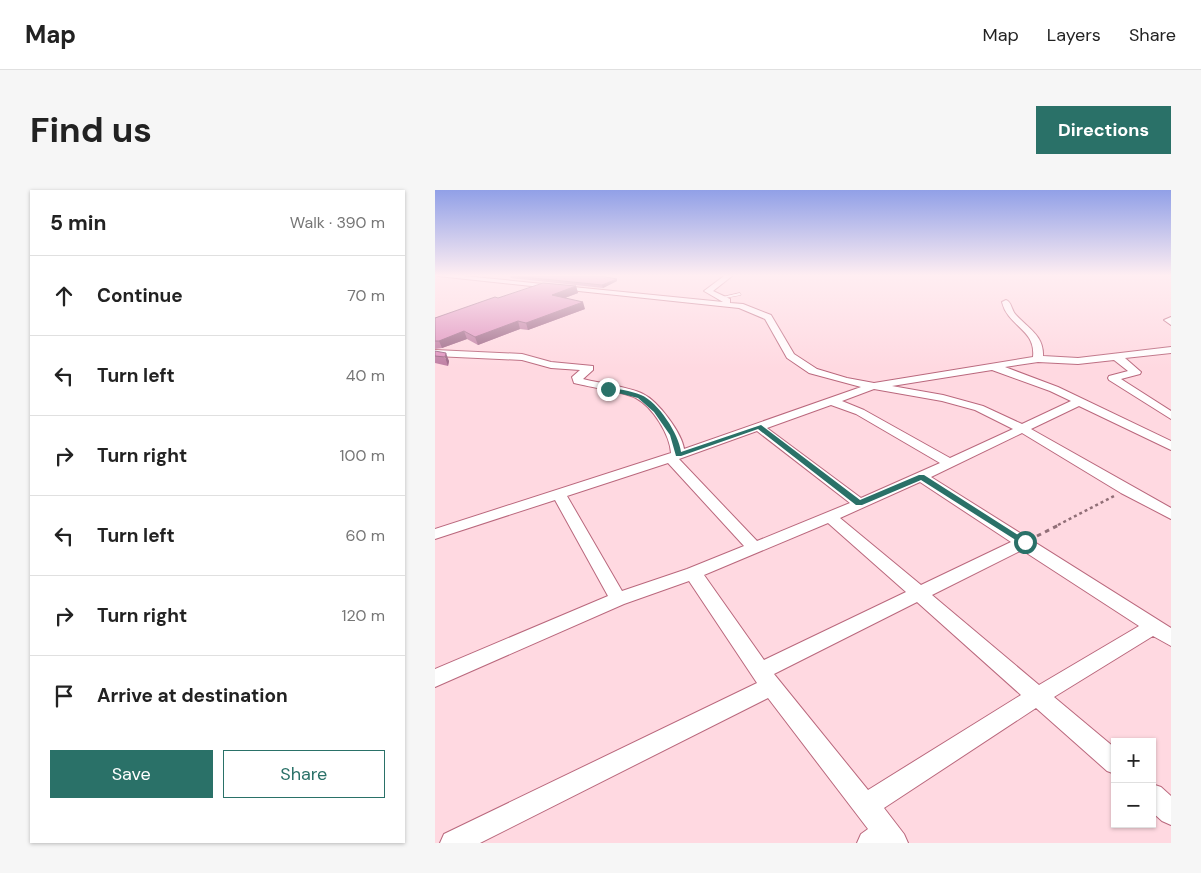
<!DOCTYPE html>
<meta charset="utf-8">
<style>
body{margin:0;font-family:"DM Sans",sans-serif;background:#f6f6f6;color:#222}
.controls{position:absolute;right:15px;bottom:15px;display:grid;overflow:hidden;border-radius:0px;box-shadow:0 1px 4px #0004}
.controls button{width:45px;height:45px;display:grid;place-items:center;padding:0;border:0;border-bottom:1px solid #e0e0e0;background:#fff;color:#222;font:25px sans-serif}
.stop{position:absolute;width:15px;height:15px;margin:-11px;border:4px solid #2a7168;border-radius:50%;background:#fff}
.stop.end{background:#2a7168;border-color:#fff;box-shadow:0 1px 5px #0008}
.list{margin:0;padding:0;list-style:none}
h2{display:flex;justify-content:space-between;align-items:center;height:65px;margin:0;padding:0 20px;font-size:21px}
h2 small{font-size:16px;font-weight:400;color:#767676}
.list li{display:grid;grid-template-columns:32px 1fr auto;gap:15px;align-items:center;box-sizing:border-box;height:80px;padding:0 20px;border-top:1px solid #e0e0e0}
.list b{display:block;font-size:19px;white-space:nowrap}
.list em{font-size:16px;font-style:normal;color:#767676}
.actions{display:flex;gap:10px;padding:15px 20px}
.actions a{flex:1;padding:11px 0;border:1px solid #2a7168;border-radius:0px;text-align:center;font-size:18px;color:#2a7168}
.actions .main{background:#2a7168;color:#fff}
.icon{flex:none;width:28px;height:28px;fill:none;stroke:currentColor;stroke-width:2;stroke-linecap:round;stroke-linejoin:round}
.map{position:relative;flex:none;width:736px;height:653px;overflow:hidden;border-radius:0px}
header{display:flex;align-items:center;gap:30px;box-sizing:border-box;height:70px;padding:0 25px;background:#fff;border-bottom:1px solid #e0e0e0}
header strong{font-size:24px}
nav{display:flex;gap:28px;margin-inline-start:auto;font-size:18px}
.intro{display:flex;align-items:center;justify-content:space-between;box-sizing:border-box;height:120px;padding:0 30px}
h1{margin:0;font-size:35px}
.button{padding:12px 22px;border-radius:0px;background:#2a7168;color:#fff;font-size:18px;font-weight:700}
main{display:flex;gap:30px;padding:0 30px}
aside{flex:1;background:#fff;border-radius:0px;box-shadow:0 1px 4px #0004}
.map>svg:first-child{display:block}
</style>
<header>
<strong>Map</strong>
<nav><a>Map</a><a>Layers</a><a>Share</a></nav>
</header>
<div class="intro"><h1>Find us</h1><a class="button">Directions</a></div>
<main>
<aside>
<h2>5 min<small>Walk · 390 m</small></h2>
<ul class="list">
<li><svg class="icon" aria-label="ahead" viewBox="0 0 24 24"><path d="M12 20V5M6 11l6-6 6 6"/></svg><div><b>Continue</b></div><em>70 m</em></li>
<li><svg class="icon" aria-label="left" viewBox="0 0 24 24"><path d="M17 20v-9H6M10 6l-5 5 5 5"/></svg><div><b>Turn left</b></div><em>40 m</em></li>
<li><svg class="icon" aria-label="right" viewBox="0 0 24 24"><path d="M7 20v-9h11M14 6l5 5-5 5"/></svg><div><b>Turn right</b></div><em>100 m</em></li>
<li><svg class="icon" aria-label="left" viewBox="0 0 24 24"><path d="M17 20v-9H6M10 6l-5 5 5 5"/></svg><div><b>Turn left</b></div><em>60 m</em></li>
<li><svg class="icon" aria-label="right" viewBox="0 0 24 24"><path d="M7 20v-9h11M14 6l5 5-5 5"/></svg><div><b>Turn right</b></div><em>120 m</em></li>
<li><svg class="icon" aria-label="arrive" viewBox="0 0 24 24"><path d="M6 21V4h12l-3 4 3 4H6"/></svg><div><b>Arrive at destination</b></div></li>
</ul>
<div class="actions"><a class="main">Save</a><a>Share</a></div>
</aside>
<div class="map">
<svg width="736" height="653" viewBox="0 0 736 653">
<rect width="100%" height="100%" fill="#ffd9e1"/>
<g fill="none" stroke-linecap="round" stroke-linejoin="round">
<defs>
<polygon id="service" points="305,103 306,105 285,109 283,108"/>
<g id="minor">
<path d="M3 86H29L288 112 269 101 289 86H297L278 101 295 109V113L308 114 336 125 359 164 382 179 412 188 439 193 598 167C601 139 573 137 567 112L571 110C577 112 576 120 581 125 594 139 609 146 608 166L643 168 736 157V163L690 168 706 182 705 184 686 189 736 221V229L674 190 673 188 674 186 693 181 679 170 643 174 603 172 570 177 623 197 736 251V260L644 216 596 239 736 318V329L686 303 587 243 496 287 736 438V456L718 446 619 507 680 558V584L672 581 601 518 449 618 469 644 473 653H422L426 644 433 639 333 508 45 653H5L9 644 322 493 254 391 189 414 0 497V479L173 406 120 310 0 349V339L236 263C235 245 218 217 201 208 189 202 154 197 139 193L137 187 145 180 116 178 87 170 0 166V160L87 164 116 172 158 176V180L148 189C163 193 195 197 208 204 223 211 247 243 249 259L426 197 374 183 352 168 330 129 304 118ZM557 180 615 201 636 211 587 234 548 216 508 205 457 196ZM439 199 507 211 540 220 578 239 515 268 429 220 407 211ZM396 215 421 224 505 273 426 308 332 238ZM322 241 415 313 322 351 244 269ZM233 273 309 356 252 379 187 401 132 306ZM485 292 576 352 486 395 405 328ZM393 333 471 402 329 470 269 385ZM587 360 704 436 604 495 497 405ZM482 412 586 505 433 600 339 484Z"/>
<polygon points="736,127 736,135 729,130"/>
<polygon points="717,594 726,597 736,606 736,635 727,631 717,622"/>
</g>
</defs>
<use href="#service" stroke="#ba687d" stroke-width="1"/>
<use href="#minor" stroke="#ba687d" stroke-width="2"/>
<polyline stroke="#916f77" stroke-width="2.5" stroke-dasharray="3 3" stroke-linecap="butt" points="623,335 679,306"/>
<polyline stroke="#916f77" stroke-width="3" stroke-dasharray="4.5 4.5" stroke-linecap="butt" points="602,346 626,334"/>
<use href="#service" fill="#fff" fill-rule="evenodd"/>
<use href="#minor" fill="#fff" fill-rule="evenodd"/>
</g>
<g fill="#bf7ea3">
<polygon points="75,86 166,86 182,91 168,98 76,88"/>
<polygon points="141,96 143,103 130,108 150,119 93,140 85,139 43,155 32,149 7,158 0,159 0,128 63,108"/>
<polygon points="0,161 14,171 13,176 0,173"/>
</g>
<g fill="#9b6685">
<polygon points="182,89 182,91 168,98 167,95"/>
<polygon points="141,96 143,103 119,112 117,105"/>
<polygon points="148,112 150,119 93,140 91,133"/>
<polygon points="83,131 85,139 43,155 40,147"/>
<polygon points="29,141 32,149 7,158 4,151"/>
<polygon points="11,163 14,171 13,176 10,167"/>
</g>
<g fill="#de92be" stroke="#9b6685">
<polygon points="79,86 166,86 182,89 167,95"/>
<polygon points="108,93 141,96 117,105 148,112 91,133 83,131 40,147 29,141 4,151 0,151 0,128 60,107 63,108"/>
<polygon points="0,161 11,163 10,167 0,166"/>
</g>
<linearGradient id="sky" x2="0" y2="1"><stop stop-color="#91a0e7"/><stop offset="0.48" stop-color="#ffeef2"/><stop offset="1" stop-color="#ffeef2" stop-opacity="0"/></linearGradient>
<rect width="736" height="178" fill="url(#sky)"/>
<path fill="#2a7168" d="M171 198C181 198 196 201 206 205 223 212 244 244 246 262L326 235 425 310 484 285H489L594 352 590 355 587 354 486 290 427 315H421L323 239 246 266H241L235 245 219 222 203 208 171 200Z"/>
</svg>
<div class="controls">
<button>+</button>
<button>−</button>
</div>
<div class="stop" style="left:590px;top:352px"></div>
<div class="stop end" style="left:173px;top:199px"></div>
</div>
</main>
